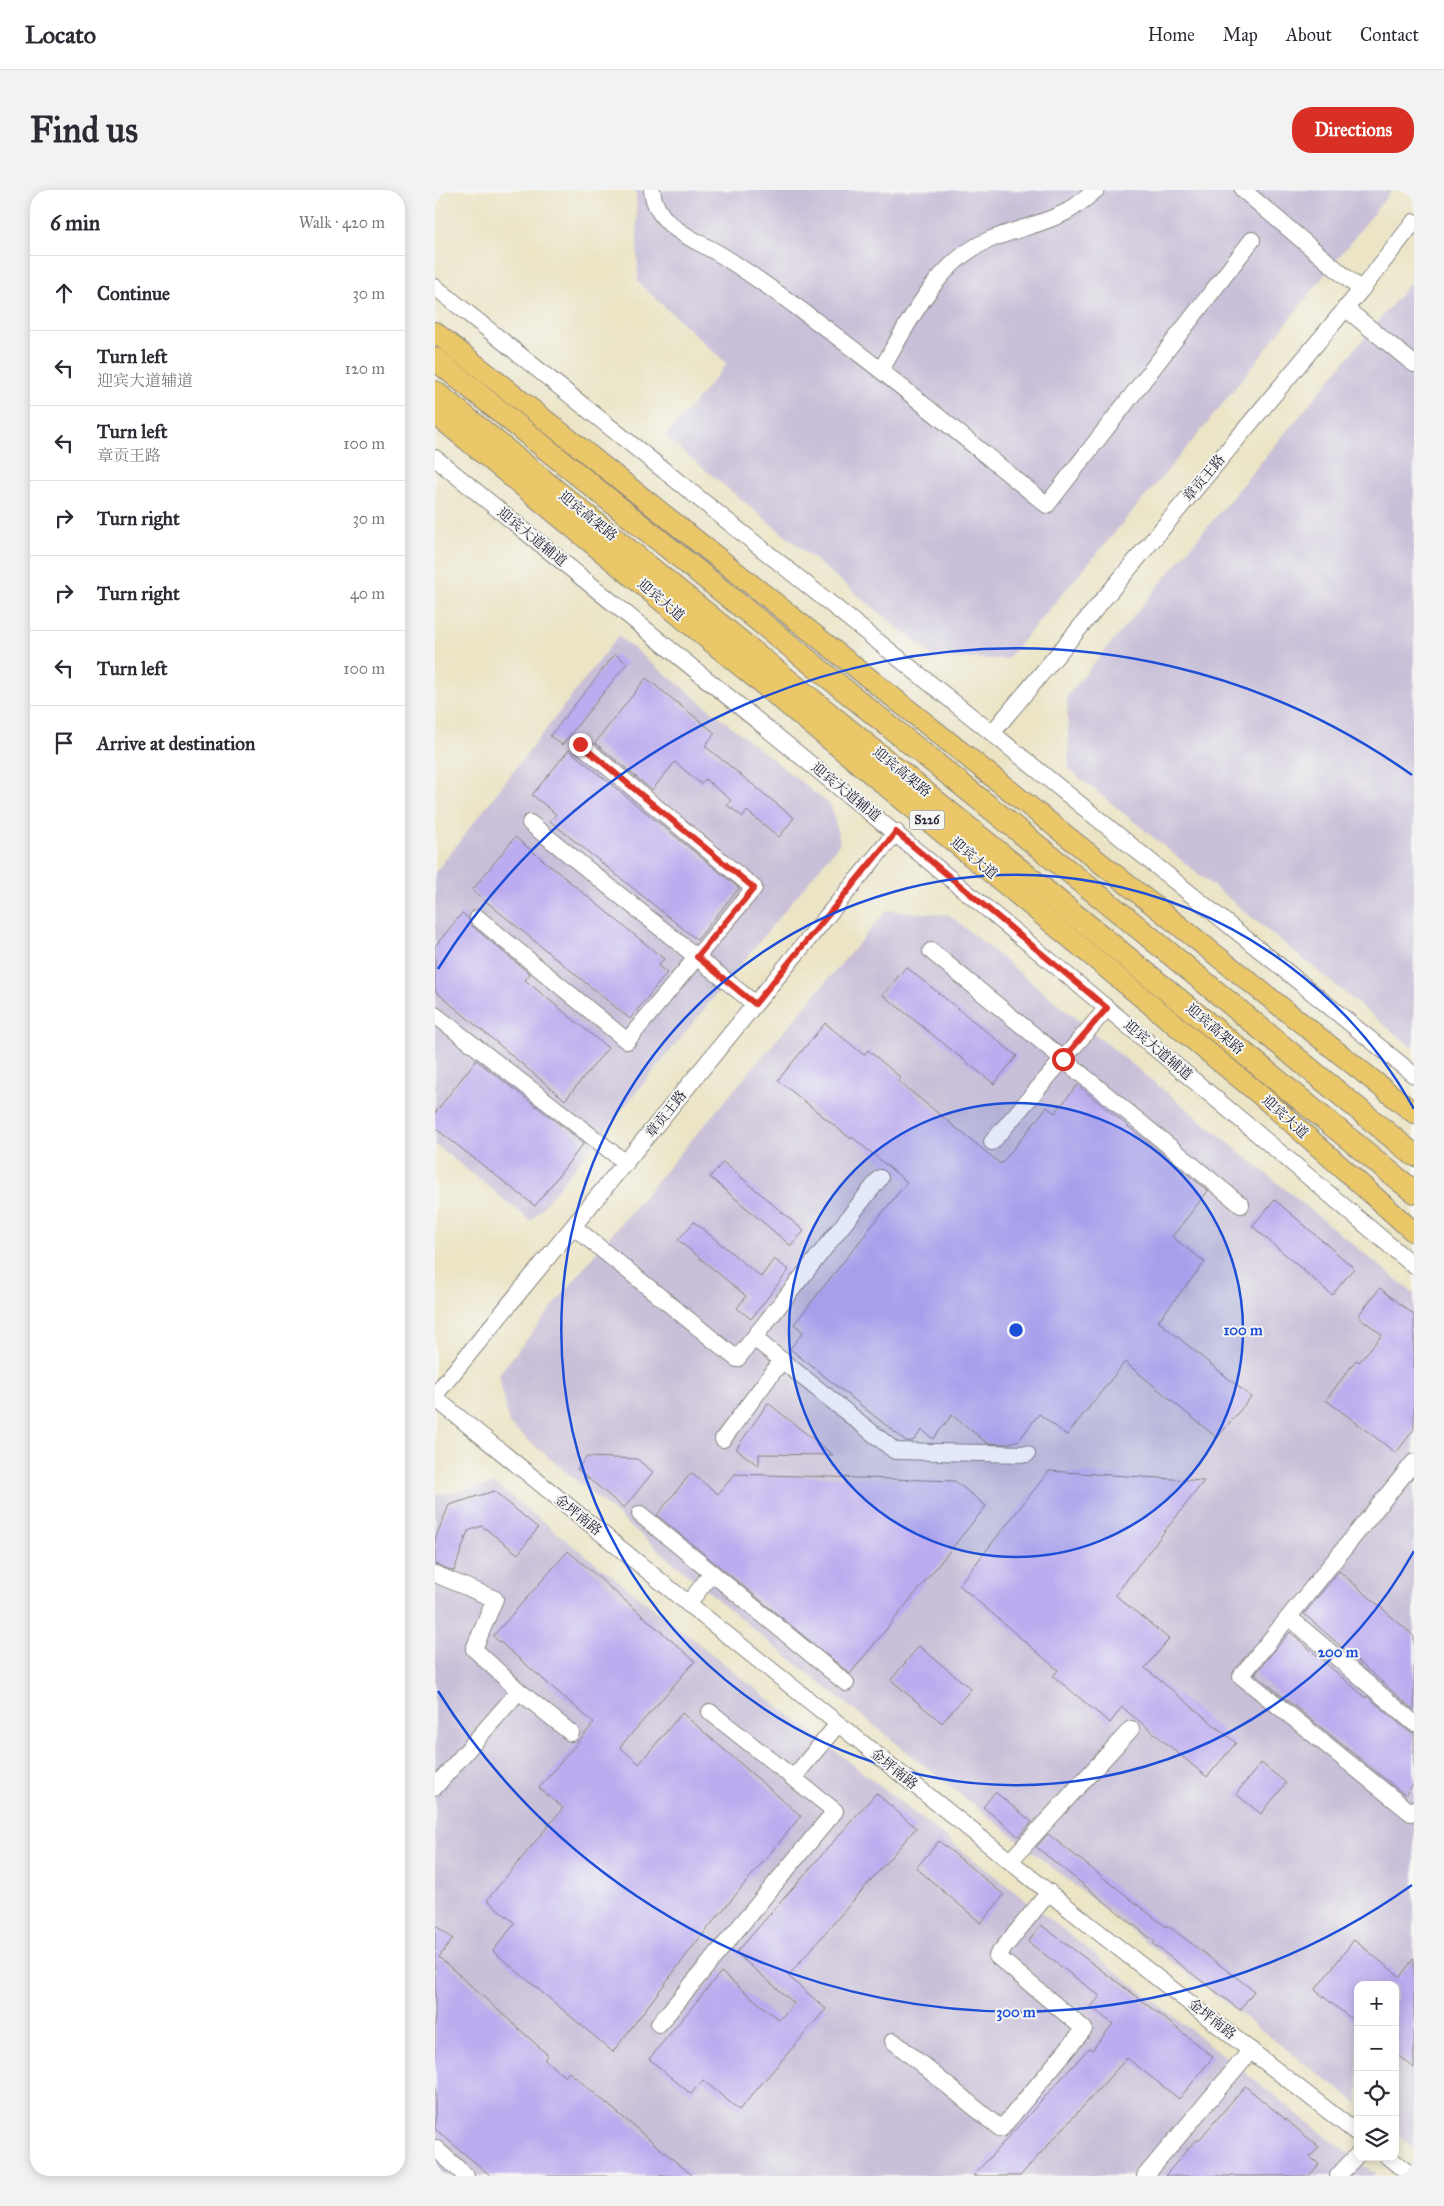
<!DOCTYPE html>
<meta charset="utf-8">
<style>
body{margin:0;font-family:"IM FELL Great Primer","Noto Serif SC",serif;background:#f2f2f3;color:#2b2b33}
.controls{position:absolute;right:15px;bottom:15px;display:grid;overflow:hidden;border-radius:10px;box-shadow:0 2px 12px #0003}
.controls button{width:45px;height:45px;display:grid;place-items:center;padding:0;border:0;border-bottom:1px solid #e1e1e2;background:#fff;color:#2b2b33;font:25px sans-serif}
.stop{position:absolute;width:15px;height:15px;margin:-11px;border:4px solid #d93025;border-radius:50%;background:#fff}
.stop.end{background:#d93025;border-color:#fff;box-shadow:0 1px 5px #0008}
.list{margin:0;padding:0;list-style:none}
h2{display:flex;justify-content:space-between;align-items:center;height:65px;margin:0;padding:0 20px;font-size:21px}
h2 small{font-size:16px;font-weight:400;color:#7c7c81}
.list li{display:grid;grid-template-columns:32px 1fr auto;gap:15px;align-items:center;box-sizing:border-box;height:75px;padding:0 20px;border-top:1px solid #e1e1e2}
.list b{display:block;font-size:19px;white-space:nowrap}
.list p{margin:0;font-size:16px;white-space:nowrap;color:#7c7c81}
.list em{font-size:16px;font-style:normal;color:#7c7c81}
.icon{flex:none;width:28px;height:28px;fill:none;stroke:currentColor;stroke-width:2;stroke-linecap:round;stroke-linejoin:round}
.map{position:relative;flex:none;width:979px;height:1986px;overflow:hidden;border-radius:20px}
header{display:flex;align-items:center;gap:30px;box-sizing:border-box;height:70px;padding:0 25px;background:#fff;border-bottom:1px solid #e1e1e2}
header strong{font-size:24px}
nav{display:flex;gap:28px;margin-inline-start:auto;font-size:18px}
.intro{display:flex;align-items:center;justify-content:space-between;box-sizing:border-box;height:120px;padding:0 30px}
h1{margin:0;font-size:35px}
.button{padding:12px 22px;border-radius:20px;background:#d93025;color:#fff;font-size:18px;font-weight:700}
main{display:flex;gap:30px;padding:0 30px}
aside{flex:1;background:#fff;border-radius:20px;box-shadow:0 2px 12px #0003}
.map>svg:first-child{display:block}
</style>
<header>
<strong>Locato</strong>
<nav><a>Home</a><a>Map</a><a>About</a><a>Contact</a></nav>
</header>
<div class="intro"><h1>Find us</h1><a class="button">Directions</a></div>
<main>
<aside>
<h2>6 min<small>Walk · 420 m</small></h2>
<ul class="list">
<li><svg class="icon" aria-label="ahead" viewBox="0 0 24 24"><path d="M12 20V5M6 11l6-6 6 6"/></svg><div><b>Continue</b></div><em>30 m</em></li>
<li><svg class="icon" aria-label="left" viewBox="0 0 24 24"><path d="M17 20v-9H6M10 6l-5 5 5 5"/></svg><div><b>Turn left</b><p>迎宾大道辅道</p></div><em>120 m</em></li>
<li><svg class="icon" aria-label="left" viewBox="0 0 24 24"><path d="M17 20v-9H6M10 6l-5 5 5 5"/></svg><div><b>Turn left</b><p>章贡王路</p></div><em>100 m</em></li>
<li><svg class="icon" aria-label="right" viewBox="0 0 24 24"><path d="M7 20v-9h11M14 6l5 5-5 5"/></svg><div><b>Turn right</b></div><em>30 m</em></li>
<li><svg class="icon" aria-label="right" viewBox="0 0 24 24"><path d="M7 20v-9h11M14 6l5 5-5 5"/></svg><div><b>Turn right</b></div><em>40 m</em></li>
<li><svg class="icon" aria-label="left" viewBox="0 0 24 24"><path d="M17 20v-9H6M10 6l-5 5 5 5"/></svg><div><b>Turn left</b></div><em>100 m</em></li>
<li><svg class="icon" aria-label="arrive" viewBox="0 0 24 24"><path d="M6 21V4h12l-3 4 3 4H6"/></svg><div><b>Arrive at destination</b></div></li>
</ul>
</aside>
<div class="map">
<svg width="979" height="1986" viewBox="0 0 979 1986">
<rect width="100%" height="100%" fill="#f6f6f2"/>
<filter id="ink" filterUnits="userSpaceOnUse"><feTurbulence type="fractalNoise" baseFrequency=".02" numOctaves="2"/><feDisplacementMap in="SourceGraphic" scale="10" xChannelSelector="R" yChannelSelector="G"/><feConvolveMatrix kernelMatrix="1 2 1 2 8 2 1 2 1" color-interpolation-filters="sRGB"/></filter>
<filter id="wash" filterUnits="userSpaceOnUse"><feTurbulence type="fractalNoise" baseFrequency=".0096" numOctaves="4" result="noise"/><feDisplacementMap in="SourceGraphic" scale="20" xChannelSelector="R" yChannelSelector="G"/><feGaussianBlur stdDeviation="1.12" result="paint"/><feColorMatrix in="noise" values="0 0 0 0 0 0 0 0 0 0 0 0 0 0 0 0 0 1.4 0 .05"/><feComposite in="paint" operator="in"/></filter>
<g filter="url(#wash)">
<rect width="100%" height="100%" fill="#ebe4c5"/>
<g fill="#c8bfd8">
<polygon points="201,0 957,0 766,241 572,469 500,468 230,247 292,174 203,92"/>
<polygon points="979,88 979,859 634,579 632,506"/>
<polygon points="183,446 396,616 405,653 96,1031 0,954 0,683"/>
<polygon points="452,720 514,725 979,1104 979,1957 960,1942 960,1795 923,1795 923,1914 716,1756 325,1445 74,1234 64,1184 164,1059"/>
<polygon points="60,1294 942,1986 0,1986 0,1305"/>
</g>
<g id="blocks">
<g fill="#bbabef">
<polygon points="180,464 192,473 127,555 115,546"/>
<polygon points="211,488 280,543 270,556 359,628 344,647 312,621 308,627 292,615 296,610 270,589 266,594 240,572 217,600 160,553"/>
<polygon points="134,560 304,698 262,750 115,631 121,624 97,605"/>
<polygon points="80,647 229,769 223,776 232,783 195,829 37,700"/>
<polygon points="27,723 33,728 37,736 95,784 90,790 173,858 130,910 0,801 0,756"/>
<polygon points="471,777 582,866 559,894 448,805"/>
<polygon points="390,833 429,865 433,860 466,888 463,891 566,974 612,917 620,923 642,895 773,1001 737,1047 770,1072 723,1131 816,1207 782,1248 690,1172 632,1245 604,1224 584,1250 572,1254 552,1253 517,1225 498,1249 487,1240 478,1251 471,1251 355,1159 368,1142 359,1134 472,992 417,947 416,949 343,890"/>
<polygon points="41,870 149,953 100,1016 0,938 0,923"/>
<polygon points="288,972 369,1041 356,1056 275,987"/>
<polygon points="840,1010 919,1078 897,1105 817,1036"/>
<polygon points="259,1032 326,1087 339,1069 354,1080 316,1129 302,1118 311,1106 243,1050"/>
<polygon points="945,1098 979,1125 979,1239 961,1263 891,1210 921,1170 924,1172 947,1145 923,1126"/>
<polygon points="333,1213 398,1265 324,1264 324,1276 301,1259"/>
<polygon points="152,1267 202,1269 218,1282 189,1318 142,1279"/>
<polygon points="614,1281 769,1291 680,1405 734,1449 710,1478 801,1553 772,1587 687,1517 675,1533 618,1486 623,1480 524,1395"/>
<polygon points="256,1283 283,1304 300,1284 520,1291 551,1316 415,1484 222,1325"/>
<polygon points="59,1301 103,1338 83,1364 47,1336 33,1341 19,1381 0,1374 0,1349 14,1315"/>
<polygon points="133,1361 260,1471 185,1557 204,1574 247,1523 366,1626 263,1750 178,1862 58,1761 80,1733 52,1710 128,1618 104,1598 159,1533 58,1446"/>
<polygon points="904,1381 979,1446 979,1520 869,1424"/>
<polygon points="855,1442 931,1508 932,1506 973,1541 979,1543 979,1594 970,1605 820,1484"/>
<polygon points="484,1456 536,1499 507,1533 456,1490"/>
<polygon points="826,1573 851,1593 826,1624 801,1604"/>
<polygon points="560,1602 597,1632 585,1645 583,1646 548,1617"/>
<polygon points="441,1603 481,1638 353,1786 391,1819 304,1920 268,1890 256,1904 214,1869 286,1782 344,1830 359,1813 301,1763"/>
<polygon points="613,1644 731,1737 732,1735 819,1801 805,1820 718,1754 720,1752 601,1657"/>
<polygon points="504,1651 569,1705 546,1733 481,1678"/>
<polygon points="0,1735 18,1749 4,1767 113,1865 109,1869 130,1887 134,1882 258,1986 56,1986 0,1939"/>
<polygon points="606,1735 701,1806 778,1867 744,1909 692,1868 585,1986 538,1986 654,1858 657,1860 678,1834 656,1817 665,1806 593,1752"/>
<polygon points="919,1750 965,1787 979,1768 979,1878 960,1863 960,1795 923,1795 923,1834 880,1800"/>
<polygon points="810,1896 884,1957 875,1967 884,1974 874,1986 730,1986 761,1949 763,1951"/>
</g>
</g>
</g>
<g filter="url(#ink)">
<use href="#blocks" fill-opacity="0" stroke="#868380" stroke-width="1"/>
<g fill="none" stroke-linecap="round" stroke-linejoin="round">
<defs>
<g id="minor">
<path d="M217 0C221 39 262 49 291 68 404 142 507 230 612 315L817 50"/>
<polyline points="808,0 926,100"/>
<polyline points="0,97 557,543 979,885"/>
<polyline points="910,118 979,174"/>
<path d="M446 180C473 134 501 72 554 50 580 39 609 34 633 21 643 15 652 7 661 0"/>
<path d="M0 268C328 535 657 802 979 1076"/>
<polyline points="557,543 926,100 979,32"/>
<polyline points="95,633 320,814"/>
<polyline points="43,728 192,851 319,698 145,554"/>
<polyline points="496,761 806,1015"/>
<polyline points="0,825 191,973"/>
<polyline points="557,952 672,818"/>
<polyline points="139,1037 302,1169 445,988"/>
<polyline points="319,1148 460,1261 592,1264"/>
<polyline points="0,1205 461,642"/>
<polyline points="0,1208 256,1416 657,1737 923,1944"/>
<polyline points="288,1249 347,1170"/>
<polyline points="979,1272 806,1486 976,1623 979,1619"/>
<polyline points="205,1324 411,1493"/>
<polyline points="0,1384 60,1409 39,1459 84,1501 136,1543"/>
<polyline points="253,1414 277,1383"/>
<polyline points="854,1427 979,1533"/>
<polyline points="358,1588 403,1534"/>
<polyline points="0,1597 84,1501"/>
<polyline points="575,1671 696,1539"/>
<polyline points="224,1834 400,1621 275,1522"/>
<polyline points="458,1851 566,1939 649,1839 562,1766 614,1702"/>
<polyline points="0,1958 31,1986"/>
<polyline points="953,1967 977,1986"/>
<polyline points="710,1986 816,1860"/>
<polyline points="903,1986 923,1964"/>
</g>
<g id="major">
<polyline points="0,142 979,923"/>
<polyline points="0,224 830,909 979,1042"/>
</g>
<g id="highway">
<polyline points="0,169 694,730 979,965"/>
<polyline points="0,202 979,1002"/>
</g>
</defs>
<use href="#minor" stroke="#868380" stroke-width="18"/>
<use href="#major" stroke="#868380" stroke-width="22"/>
<use href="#highway" stroke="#868380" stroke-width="24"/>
<use href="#minor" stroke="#fff" stroke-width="16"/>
<use href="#major" stroke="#eac769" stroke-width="20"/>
<use href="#highway" stroke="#eac769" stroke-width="22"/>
</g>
</g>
<g fill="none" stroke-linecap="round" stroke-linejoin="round" filter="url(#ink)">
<polyline stroke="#d93025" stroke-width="6" points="145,554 319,698 262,767 320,814 461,642 672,818 628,869"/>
</g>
<circle cx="581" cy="1140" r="227" fill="#1d4ed8" fill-opacity=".12"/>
<g fill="none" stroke="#1d4ed8" stroke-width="2.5">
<circle cx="581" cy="1140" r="227"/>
<path d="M979 1361A455 455 0 1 1 979 919"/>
<path d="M977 1695A682 682 0 0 1 3 1501M3 779A682 682 0 0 1 977 585"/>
</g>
<g text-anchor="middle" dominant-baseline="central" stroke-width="4" stroke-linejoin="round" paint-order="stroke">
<rect fill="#f6f6f2" stroke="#626272" stroke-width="1" x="474.5" y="620.5" width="35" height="19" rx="4"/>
<g font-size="12" font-weight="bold" fill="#22223b">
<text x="492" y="630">S226</text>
</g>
<g font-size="14" fill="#22223b" stroke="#f6f6f2">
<text transform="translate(769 288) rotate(-50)">章贡王路</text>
<text transform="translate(153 326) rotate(39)">迎宾高架路</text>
<text transform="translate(97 347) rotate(39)">迎宾大道辅道</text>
<text transform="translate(226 410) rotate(40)">迎宾大道</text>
<text transform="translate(467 582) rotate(39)">迎宾高架路</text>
<text transform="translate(411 602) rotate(39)">迎宾大道辅道</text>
<text transform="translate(539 668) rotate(40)">迎宾大道</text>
<text transform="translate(780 839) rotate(40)">迎宾高架路</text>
<text transform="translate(723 860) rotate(40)">迎宾大道辅道</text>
<text transform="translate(231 924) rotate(-51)">章贡王路</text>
<text transform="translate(850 927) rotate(42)">迎宾大道</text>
<text transform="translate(143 1325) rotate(39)">金坪南路</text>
<text transform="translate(459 1579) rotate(39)">金坪南路</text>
<text transform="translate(777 1829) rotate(38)">金坪南路</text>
</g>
</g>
<circle cx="581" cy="1140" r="8" fill="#1d4ed8" stroke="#f6f6f2" stroke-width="2.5"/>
<g font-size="15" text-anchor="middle" font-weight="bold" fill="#1d4ed8" stroke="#f6f6f2" stroke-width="4" stroke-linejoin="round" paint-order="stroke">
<text x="808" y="1145">100 m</text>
<text x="903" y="1467">200 m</text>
<text x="581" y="1827">300 m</text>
</g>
</svg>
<div class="controls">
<button>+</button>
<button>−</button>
<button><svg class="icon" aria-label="locate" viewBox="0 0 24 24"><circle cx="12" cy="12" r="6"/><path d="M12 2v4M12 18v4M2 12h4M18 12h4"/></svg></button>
<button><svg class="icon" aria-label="layers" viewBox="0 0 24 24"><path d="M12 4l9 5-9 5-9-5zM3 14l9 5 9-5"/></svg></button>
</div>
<div class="stop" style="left:628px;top:869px"></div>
<div class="stop end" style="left:145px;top:554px"></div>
</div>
</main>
